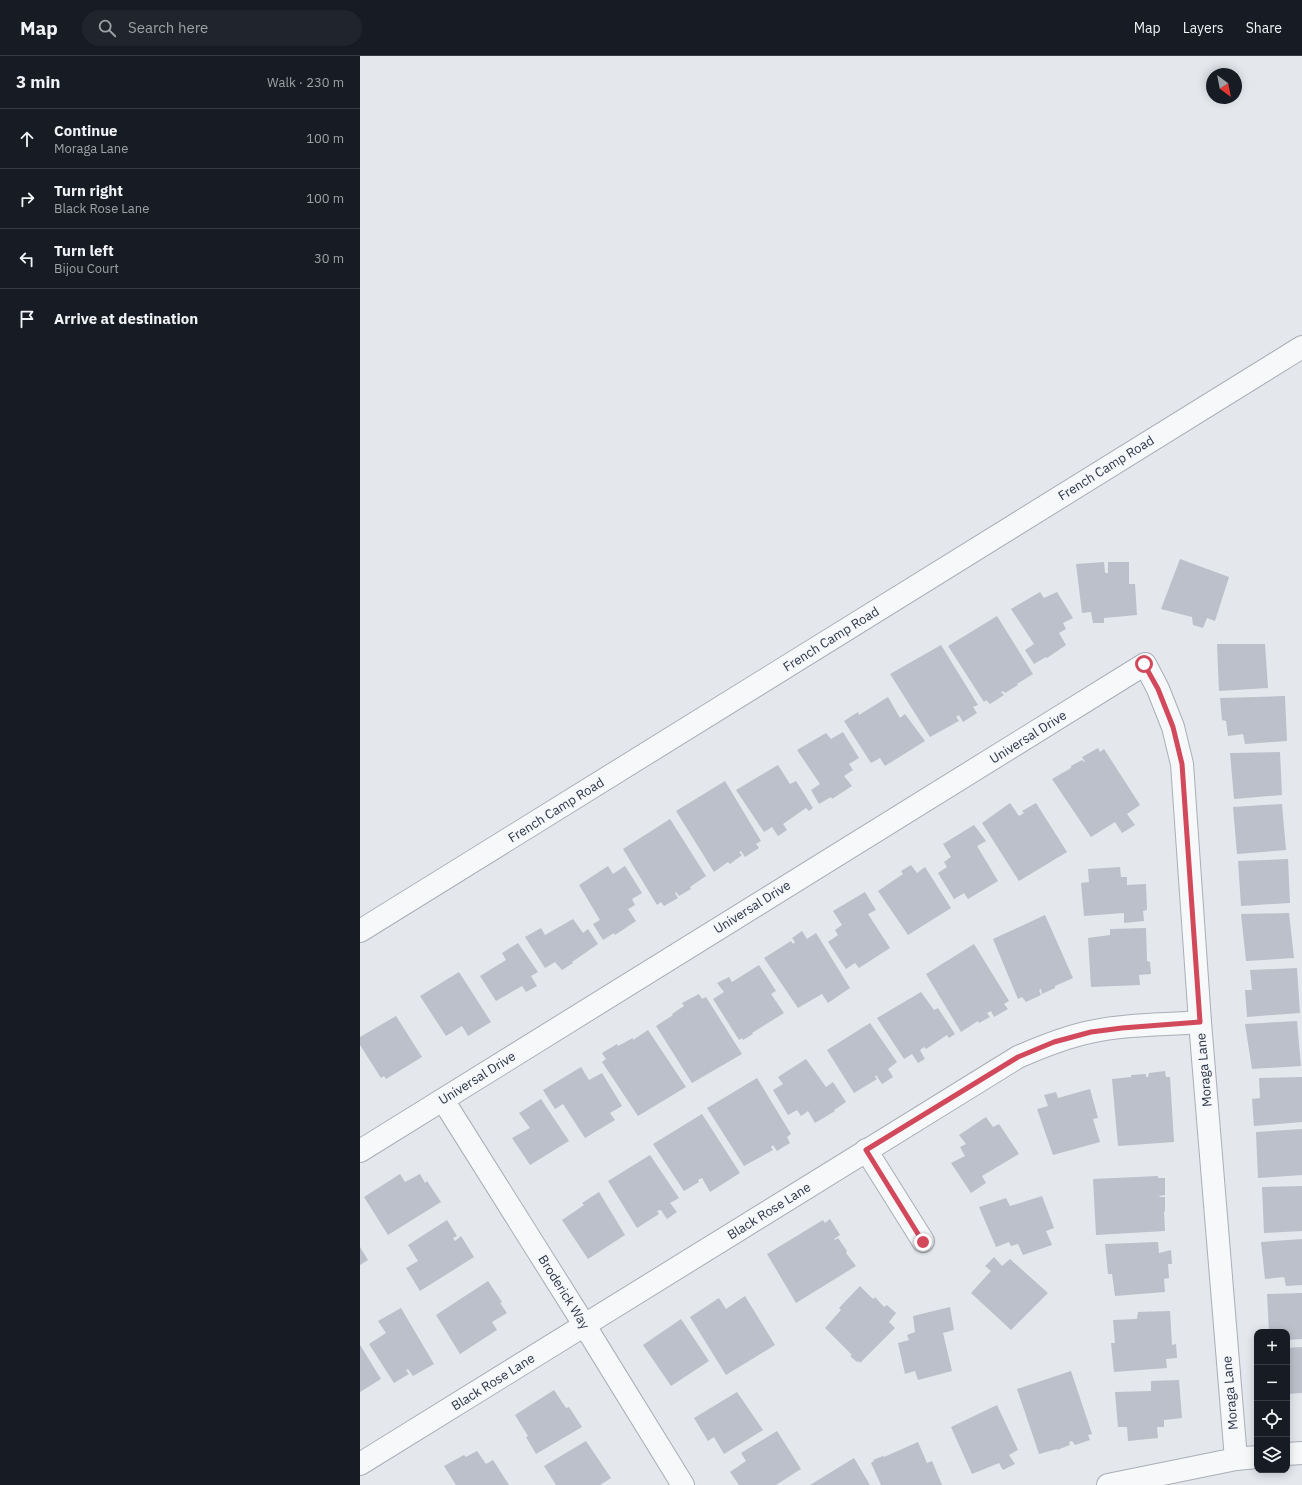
<!DOCTYPE html>
<meta charset="utf-8">
<style>
body{margin:0;font-family:"IBM Plex Sans",sans-serif;background:#20242c;color:#f1f3f6}
.controls{position:absolute;right:12px;bottom:12px;display:grid;overflow:hidden;border-radius:8px;box-shadow:0 2px 10px #0003}
.controls button{width:36px;height:36px;display:grid;place-items:center;padding:0;border:0;border-bottom:1px solid #363941;background:#171b24;color:#f1f3f6;font:20px sans-serif}
.compass{position:absolute;left:846px;top:12px;width:36px;height:36px;border-radius:50%;background:#171b24;box-shadow:0 2px 10px #0003;rotate:148deg}
.stop{position:absolute;width:12px;height:12px;margin:-9px;border:3px solid #d1495b;border-radius:50%;background:#fff}
.stop.end{background:#d1495b;border-color:#fff;box-shadow:0 1px 4px #0008}
.list{margin:0;padding:0;list-style:none}
h2{display:flex;justify-content:space-between;align-items:center;height:52px;margin:0;padding:0 16px;font-size:17px}
h2 small{font-size:13px;font-weight:400;color:#9ea1a6}
.list li{display:grid;grid-template-columns:26px 1fr auto;gap:12px;align-items:center;box-sizing:border-box;height:60px;padding:0 16px;border-top:1px solid #363941}
.list b{display:block;font-size:15px;white-space:nowrap}
.list p{margin:0;font-size:13px;white-space:nowrap;color:#9ea1a6}
.list em{font-size:13px;font-style:normal;color:#9ea1a6}
.icon{flex:none;width:22px;height:22px;fill:none;stroke:currentColor;stroke-width:2;stroke-linecap:round;stroke-linejoin:round}
.map{position:relative;flex:none;width:942px;height:1429px;overflow:hidden}
header{display:flex;align-items:center;gap:24px;box-sizing:border-box;height:56px;padding:0 20px;background:#171b24;border-bottom:1px solid #363941}
header strong{font-size:19px}
nav{display:flex;gap:22px;margin-inline-start:auto;font-size:14px}
.search{width:280px;height:36px;background:#20242c;display:flex;align-items:center;gap:10px;box-sizing:border-box;padding:0 14px;border-radius:22px;color:#9ea1a6;font-size:15px}
main{display:flex}
aside{flex:1;background:#171b24}
.map>svg:first-child{display:block}
</style>
<header>
<strong>Map</strong>
<div class="search"><svg class="icon" aria-label="search" viewBox="0 0 24 24"><circle cx="10" cy="10" r="6"/><path d="M15 15l6 6"/></svg>Search here</div>
<nav><a>Map</a><a>Layers</a><a>Share</a></nav>
</header>
<main>
<aside>
<h2>3 min<small>Walk · 230 m</small></h2>
<ul class="list">
<li><svg class="icon" aria-label="ahead" viewBox="0 0 24 24"><path d="M12 20V5M6 11l6-6 6 6"/></svg><div><b>Continue</b><p>Moraga Lane</p></div><em>100 m</em></li>
<li><svg class="icon" aria-label="right" viewBox="0 0 24 24"><path d="M7 20v-9h11M14 6l5 5-5 5"/></svg><div><b>Turn right</b><p>Black Rose Lane</p></div><em>100 m</em></li>
<li><svg class="icon" aria-label="left" viewBox="0 0 24 24"><path d="M17 20v-9H6M10 6l-5 5 5 5"/></svg><div><b>Turn left</b><p>Bijou Court</p></div><em>30 m</em></li>
<li><svg class="icon" aria-label="arrive" viewBox="0 0 24 24"><path d="M6 21V4h12l-3 4 3 4H6"/></svg><div><b>Arrive at destination</b></div></li>
</ul>
</aside>
<div class="map">
<svg width="942" height="1429" viewBox="0 0 942 1429">
<rect width="100%" height="100%" fill="#e4e7ec"/>
<g fill="#bbc0ca">
<polygon points="820,503 869,521 855,565 847,562 843,572 833,569 832,561 801,553"/>
<polygon points="744,506 745,517 748,517 748,506 769,506 769,528 775,528 777,559 744,562 744,567 733,567 731,556 722,557 716,508"/>
<polygon points="680,536 684,542 697,536 713,562 703,567 706,573 699,577 706,589 687,602 686,601 674,608 665,594 674,588 651,553"/>
<polygon points="637,560 673,618 657,628 658,629 645,637 643,635 641,636 644,639 630,648 626,644 624,646 588,590"/>
<polygon points="857,588 905,588 908,632 859,635"/>
<polygon points="581,589 618,649 613,651 617,657 603,666 599,659 596,661 599,665 570,681 530,618"/>
<polygon points="925,640 927,685 885,688 883,678 868,680 866,665 862,664 860,642"/>
<polygon points="528,641 540,662 545,658 565,685 525,710 520,702 511,707 484,665 498,656 499,659"/>
<polygon points="483,676 499,702 489,708 493,714 484,720 492,730 472,743 471,741 459,748 451,734 460,728 437,694 466,677 471,683"/>
<polygon points="738,692 740,696 744,693 780,749 767,758 775,769 762,777 755,766 731,781 692,723 711,712 711,710 722,704 724,706 725,706 722,701"/>
<polygon points="920,696 922,739 874,743 870,697"/>
<polygon points="418,709 430,728 436,725 453,752 449,755 446,752 423,768 427,774 418,780 412,771 404,776 376,734"/>
<polygon points="365,725 401,785 396,788 399,792 385,801 381,795 379,796 382,799 370,808 368,806 354,816 316,755"/>
<polygon points="650,747 659,760 664,757 662,755 676,747 707,796 659,825 622,767"/>
<polygon points="922,748 926,794 877,798 873,751"/>
<polygon points="310,763 346,820 330,831 331,833 319,840 316,836 315,837 318,842 304,850 301,846 297,849 263,793"/>
<polygon points="614,769 626,785 617,790 638,825 608,843 604,837 594,843 578,817 587,811 584,806 591,801 583,788"/>
<polygon points="928,803 930,847 881,850 878,805"/>
<polygon points="551,809 557,817 565,811 591,852 548,879 518,835 543,818 541,815"/>
<polygon points="248,810 253,818 265,810 282,837 272,843 275,849 268,853 276,865 255,879 254,877 243,884 233,868 240,864 219,829"/>
<polygon points="760,811 761,821 767,821 767,829 786,828 787,854 783,855 784,865 764,867 764,857 724,860 721,827 729,826 728,813"/>
<polygon points="505,836 516,854 508,858 530,892 499,912 495,907 486,913 468,886 478,879 475,874 482,869 473,855"/>
<polygon points="929,857 934,902 886,905 881,858"/>
<polygon points="685,859 713,922 695,930 695,932 682,938 681,933 679,934 681,939 666,946 662,941 658,943 633,883"/>
<polygon points="213,863 223,877 228,873 238,888 212,906 213,907 202,914 195,906 185,912 165,881 181,872 185,879"/>
<polygon points="786,872 787,905 790,906 791,918 779,919 780,929 731,931 728,882 750,879 750,873"/>
<polygon points="442,875 447,883 456,877 490,932 468,947 462,938 438,952 404,902 431,885 433,888 435,886 432,882"/>
<polygon points="158,887 178,916 171,920 177,930 166,936 162,930 136,945 120,920 146,904 142,897"/>
<polygon points="614,888 649,945 644,948 648,953 634,961 631,955 627,957 630,961 619,967 618,965 601,976 566,918"/>
<polygon points="399,909 416,935 411,938 424,957 392,977 393,978 383,984 382,982 379,984 353,943 364,936 357,927 369,921 372,926"/>
<polygon points="937,912 940,957 887,961 885,934 892,934 890,914"/>
<polygon points="99,916 131,966 108,980 102,970 86,980 60,940"/>
<polygon points="561,936 574,954 578,952 595,978 589,982 587,979 566,993 564,991 560,994 565,1003 558,1007 552,998 544,1003 517,962"/>
<polygon points="339,938 342,943 346,941 382,998 332,1027 296,970 313,959 312,958 324,950 322,947"/>
<polygon points="36,960 62,1001 26,1023 24,1020 21,1022 0,989 0,981"/>
<polygon points="937,965 941,1010 892,1013 885,968"/>
<polygon points="510,967 537,1006 528,1013 533,1021 522,1028 516,1019 515,1021 517,1023 494,1037 467,994"/>
<polygon points="288,974 326,1031 278,1060 242,1006 246,1003 242,997 257,988 258,990 273,982 273,984"/>
<polygon points="446,1003 466,1031 473,1026 486,1046 474,1054 475,1055 455,1067 448,1055 441,1060 437,1054 428,1059 413,1034 423,1028 418,1021"/>
<polygon points="221,1011 229,1024 242,1017 262,1050 250,1057 255,1064 225,1082 203,1048 195,1053 183,1034"/>
<polygon points="805,1015 806,1021 810,1021 814,1086 758,1090 752,1023 771,1021 771,1019 786,1018 786,1021 788,1021 789,1017"/>
<polygon points="942,1021 942,1066 894,1070 892,1043 900,1042 899,1022"/>
<polygon points="397,1022 431,1078 427,1081 430,1087 417,1095 413,1089 411,1091 413,1094 384,1110 347,1052"/>
<polygon points="730,1033 738,1062 733,1063 740,1086 693,1099 677,1053 688,1050 684,1039 696,1036 698,1042"/>
<polygon points="181,1043 209,1085 170,1109 152,1082 170,1072 159,1057"/>
<polygon points="342,1058 380,1117 350,1136 342,1122 338,1124 339,1126 324,1135 293,1088"/>
<polygon points="626,1061 633,1071 639,1068 659,1098 622,1120 626,1127 611,1137 591,1107 605,1100 600,1091 606,1088 599,1079"/>
<polygon points="942,1073 942,1119 898,1122 896,1076"/>
<polygon points="290,1099 319,1142 310,1147 317,1156 307,1163 301,1154 297,1155 299,1158 277,1172 248,1125"/>
<polygon points="40,1118 45,1126 60,1118 65,1127 67,1125 81,1146 28,1179 4,1141"/>
<polygon points="798,1120 798,1122 805,1122 805,1139 799,1140 800,1141 805,1141 805,1155 804,1156 805,1175 736,1179 733,1123"/>
<polygon points="942,1130 942,1175 904,1177 902,1131"/>
<polygon points="239,1136 265,1179 228,1203 202,1164 224,1149 222,1147"/>
<polygon points="682,1140 694,1172 686,1175 692,1189 663,1199 658,1188 651,1190 649,1186 636,1191 619,1151 646,1142 650,1150"/>
<polygon points="470,1163 480,1179 474,1183 475,1184 478,1182 487,1195 486,1197 496,1210 436,1247 407,1198 463,1164 465,1167"/>
<polygon points="87,1164 97,1180 93,1182 95,1185 101,1180 114,1201 60,1235 46,1212 58,1205 48,1189"/>
<polygon points="942,1183 942,1229 926,1230 924,1221 905,1223 901,1186"/>
<polygon points="798,1186 799,1197 811,1194 812,1208 808,1208 809,1222 804,1223 805,1236 755,1240 752,1218 748,1218 745,1188"/>
<polygon points="0,1191 8,1204 0,1209"/>
<polygon points="634,1201 642,1210 650,1203 688,1237 651,1274 611,1237 631,1215 625,1210"/>
<polygon points="128,1225 142,1246 140,1247 147,1257 132,1266 137,1274 100,1298 76,1259"/>
<polygon points="500,1230 513,1243 515,1241 524,1251 527,1249 536,1257 529,1266 535,1272 500,1307 499,1305 497,1306 490,1300 492,1299 465,1272 481,1254 479,1252"/>
<polygon points="942,1237 942,1283 927,1284 927,1276 909,1276 907,1238"/>
<polygon points="385,1240 415,1289 366,1319 330,1261 359,1242 366,1253"/>
<polygon points="590,1251 594,1274 583,1277 592,1315 558,1324 555,1315 545,1318 538,1287 549,1284 547,1279 555,1276 553,1260"/>
<polygon points="41,1252 74,1308 53,1320 48,1313 46,1314 49,1318 34,1327 9,1288 26,1277 18,1265"/>
<polygon points="810,1255 812,1289 816,1288 817,1302 806,1303 807,1312 754,1316 751,1287 755,1287 753,1264 777,1263 778,1256"/>
<polygon points="321,1263 349,1305 311,1330 283,1289"/>
<polygon points="0,1289 21,1323 0,1336"/>
<polygon points="942,1291 942,1337 927,1338 927,1292"/>
<polygon points="711,1315 732,1378 728,1379 730,1384 715,1389 712,1385 709,1386 710,1389 697,1394 697,1393 679,1398 657,1333"/>
<polygon points="819,1324 822,1362 804,1364 804,1371 797,1371 798,1382 768,1385 767,1371 758,1371 755,1336 791,1335 791,1325"/>
<polygon points="194,1334 206,1352 209,1351 222,1371 176,1398 166,1381 168,1380 155,1359"/>
<polygon points="377,1336 403,1374 364,1398 354,1381 348,1385 334,1362"/>
<polygon points="637,1349 658,1394 649,1399 655,1408 643,1414 639,1407 612,1418 591,1371"/>
<polygon points="417,1375 441,1413 416,1429 379,1429 370,1416 386,1405 381,1397"/>
<polygon points="226,1385 251,1422 240,1429 196,1429 184,1410"/>
<polygon points="558,1386 567,1407 572,1405 582,1429 521,1429 511,1407 514,1405 513,1404 523,1400 524,1401"/>
<polygon points="117,1395 126,1408 133,1404 149,1429 96,1429 84,1410 104,1399 106,1401"/>
<polygon points="494,1402 510,1429 450,1429"/>
</g>
<g fill="none" stroke-linecap="round" stroke-linejoin="round">
<defs>
<g id="minor">
<polyline points="83,1044 225,1270 323,1429"/>
<polyline points="506,1094 563,1185"/>
<polyline points="0,1095 785,608 798,633 813,671 822,708 840,966 876,1403"/>
<polyline points="927,1398 942,1397"/>
<path d="M0 1408 658 1001C681 991 705 981 730 976 766 968 804 969 840 966"/>
<polyline points="748,1429 876,1403 897,1401"/>
</g>
<polyline id="tertiary" points="0,875 942,291"/>
</defs>
<use href="#minor" stroke="#a9aeb7" stroke-width="24"/>
<use href="#tertiary" stroke="#a9aeb7" stroke-width="24"/>
<use href="#minor" stroke="#f7f8fa" stroke-width="22"/>
<use href="#tertiary" stroke="#f7f8fa" stroke-width="22"/>
</g>
<g fill="none" stroke-linecap="round" stroke-linejoin="round">
<polyline stroke="#d1495b" stroke-width="5" points="563,1186 506,1094 658,1001 694,986 731,976 762,972 840,966 822,708 813,671 798,633 784,608"/>
</g>
<g text-anchor="middle" dominant-baseline="central" stroke-width="3" stroke-linejoin="round" paint-order="stroke">
<g font-size="13" fill="#2b3445" stroke="#f4f6f9">
<text transform="translate(746 412) rotate(-32)">French Camp Road</text>
<text transform="translate(471 583) rotate(-32)">French Camp Road</text>
<text transform="translate(668 681) rotate(-32)">Universal Drive</text>
<text transform="translate(196 754) rotate(-32)">French Camp Road</text>
<text transform="translate(392 851) rotate(-32)">Universal Drive</text>
<text transform="translate(844 1014) rotate(-95)">Moraga Lane</text>
<text transform="translate(117 1022) rotate(-32)">Universal Drive</text>
<text transform="translate(409 1155) rotate(-32)">Black Rose Lane</text>
<text transform="translate(204 1236) rotate(58)">Broderick Way</text>
<text transform="translate(133 1326) rotate(-32)">Black Rose Lane</text>
<text transform="translate(870 1337) rotate(-95)">Moraga Lane</text>
</g>
</g>
</svg>
<div class="controls">
<button>+</button>
<button>−</button>
<button><svg class="icon" aria-label="locate" viewBox="0 0 24 24"><circle cx="12" cy="12" r="6"/><path d="M12 2v4M12 18v4M2 12h4M18 12h4"/></svg></button>
<button><svg class="icon" aria-label="layers" viewBox="0 0 24 24"><path d="M12 4l9 5-9 5-9-5zM3 14l9 5 9-5"/></svg></button>
</div>
<svg class="compass" viewBox="-18 -18 36 36"><path d="M0-13l5 13h-10z" fill="#e53935"/><path d="M0 13l5-13h-10z" fill="#9ea1a6"/></svg>
<div class="stop" style="left:784px;top:608px"></div>
<div class="stop end" style="left:563px;top:1186px"></div>
</div>
</main>
